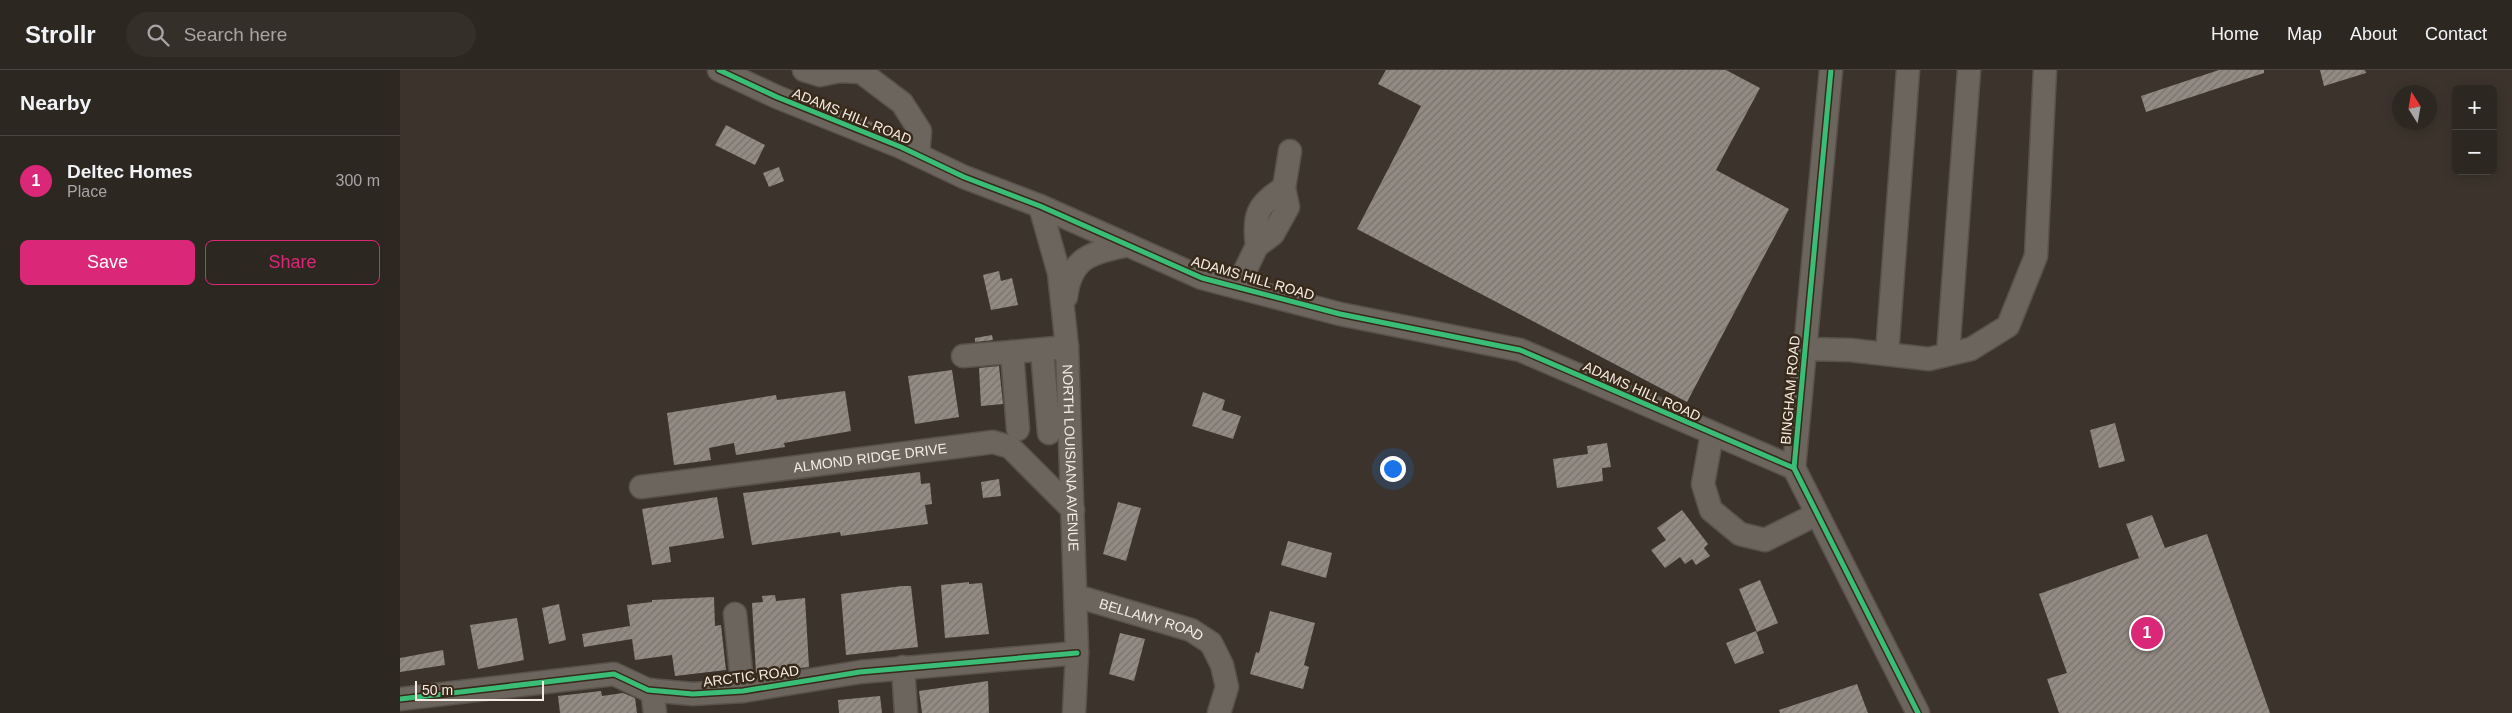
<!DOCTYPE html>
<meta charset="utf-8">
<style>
body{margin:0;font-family:Arial,sans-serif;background:#352f2a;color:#f1f3f6}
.controls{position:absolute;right:15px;top:15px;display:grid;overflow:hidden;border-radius:8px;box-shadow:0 2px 12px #0003}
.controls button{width:45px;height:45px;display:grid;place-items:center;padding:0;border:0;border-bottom:1px solid #48443f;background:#2d2721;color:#f1f3f6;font:25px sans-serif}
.compass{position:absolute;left:1992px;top:15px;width:45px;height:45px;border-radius:50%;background:#2d2721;box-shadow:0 2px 12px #0003;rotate:349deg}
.scale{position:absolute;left:15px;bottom:12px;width:129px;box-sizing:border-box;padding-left:5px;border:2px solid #f6ece3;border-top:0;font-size:14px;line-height:18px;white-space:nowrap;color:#f6ece3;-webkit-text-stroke:4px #382a1b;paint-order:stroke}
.you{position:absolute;left:992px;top:398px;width:18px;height:18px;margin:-12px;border:4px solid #fff;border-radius:50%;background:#1a73e8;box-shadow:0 0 0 8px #1a73e833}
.badge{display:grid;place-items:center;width:32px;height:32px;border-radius:50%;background:#db2777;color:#fff;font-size:16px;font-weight:700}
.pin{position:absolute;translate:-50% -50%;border:2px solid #fff;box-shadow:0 1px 5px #0006}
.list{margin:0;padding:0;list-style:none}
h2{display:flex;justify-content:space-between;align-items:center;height:65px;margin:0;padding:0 20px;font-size:21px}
h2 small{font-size:16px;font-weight:400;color:#a7a5a5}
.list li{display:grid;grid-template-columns:32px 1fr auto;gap:15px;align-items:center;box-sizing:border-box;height:90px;padding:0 20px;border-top:1px solid #48443f}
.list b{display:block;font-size:19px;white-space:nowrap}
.list p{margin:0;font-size:16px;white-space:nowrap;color:#a7a5a5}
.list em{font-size:16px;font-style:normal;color:#a7a5a5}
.actions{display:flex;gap:10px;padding:15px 20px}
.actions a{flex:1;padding:11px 0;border:1px solid #db2777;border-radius:8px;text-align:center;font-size:18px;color:#db2777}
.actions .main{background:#db2777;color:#fff}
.icon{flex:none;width:28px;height:28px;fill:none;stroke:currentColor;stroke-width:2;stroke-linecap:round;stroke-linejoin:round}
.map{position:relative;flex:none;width:2112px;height:643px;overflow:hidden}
header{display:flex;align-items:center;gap:30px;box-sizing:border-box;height:70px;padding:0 25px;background:#2d2721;border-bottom:1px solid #48443f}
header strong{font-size:24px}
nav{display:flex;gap:28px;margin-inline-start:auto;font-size:18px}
.search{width:350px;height:45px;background:#352f2a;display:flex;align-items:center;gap:12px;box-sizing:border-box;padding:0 18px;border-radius:28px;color:#a7a5a5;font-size:19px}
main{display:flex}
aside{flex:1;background:#2d2721}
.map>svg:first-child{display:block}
</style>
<header>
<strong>Strollr</strong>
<div class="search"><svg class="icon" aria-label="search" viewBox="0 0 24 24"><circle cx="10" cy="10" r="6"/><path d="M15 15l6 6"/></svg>Search here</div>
<nav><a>Home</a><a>Map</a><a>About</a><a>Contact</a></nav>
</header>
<main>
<aside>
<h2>Nearby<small></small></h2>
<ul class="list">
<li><span class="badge">1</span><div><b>Deltec Homes</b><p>Place</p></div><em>300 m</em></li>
</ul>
<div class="actions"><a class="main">Save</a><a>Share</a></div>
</aside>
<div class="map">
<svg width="2112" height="643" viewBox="0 0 2112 643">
<defs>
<pattern id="building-hatch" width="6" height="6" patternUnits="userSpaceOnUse" patternTransform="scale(1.25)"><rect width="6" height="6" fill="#928a83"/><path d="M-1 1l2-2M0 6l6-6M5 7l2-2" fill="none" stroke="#79736d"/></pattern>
</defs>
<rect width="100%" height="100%" fill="#3c342c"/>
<g fill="url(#building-hatch)">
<polygon points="986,0 1326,0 1360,18 1316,100 1389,139 1287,332 957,159 1021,36 978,14"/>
<polygon points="1819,0 1864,0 1864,3 1746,42 1741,26"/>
<polygon points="1920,0 1965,0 1966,3 1924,16"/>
<polygon points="326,55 365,75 355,95 315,75"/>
<polygon points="379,97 384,111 369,117 363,103"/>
<polygon points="599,201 601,211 612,208 618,235 591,240 583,205"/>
<polygon points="592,265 593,270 575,272 575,268"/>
<polygon points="599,296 603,334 581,336 579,298"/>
<polygon points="552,300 559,347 515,354 508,306"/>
<polygon points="445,321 451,361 384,373 385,377 336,385 334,373 309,378 311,390 274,395 267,343 376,325 377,330"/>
<polygon points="803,322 825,330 822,340 841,346 833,369 792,356"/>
<polygon points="1715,353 1725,391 1699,398 1690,360"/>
<polygon points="1207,373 1211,397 1202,398 1203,411 1157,418 1153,389 1188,384 1187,376"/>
<polygon points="520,402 521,414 530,413 532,434 525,435 528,454 441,466 440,462 352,475 343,423"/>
<polygon points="599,409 601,426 583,428 581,412"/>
<polygon points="317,427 324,468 269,477 271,492 252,495 242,439"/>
<polygon points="718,432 741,438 726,491 703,484"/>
<polygon points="1282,440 1308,474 1304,478 1310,486 1296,495 1292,489 1285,494 1280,487 1265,498 1251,480 1266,470 1257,458"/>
<polygon points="1752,445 1765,478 1807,464 1870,643 1659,643 1647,609 1667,603 1639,524 1739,488 1726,454"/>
<polygon points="888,471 932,483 926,508 881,495"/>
<polygon points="1360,510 1378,553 1357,562 1339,519"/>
<polygon points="569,512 569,514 582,513 589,564 545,568 541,515"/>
<polygon points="502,516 511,516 518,577 446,585 441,524"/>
<polygon points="375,525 376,531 405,528 409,597 356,603 352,533 363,532 362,526"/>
<polygon points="314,527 315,556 321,555 326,600 275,606 272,585 235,590 232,569 184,577 182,564 230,556 227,535 252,532 252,530"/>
<polygon points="159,534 166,570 149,574 142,538"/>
<polygon points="870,541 915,553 904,595 909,597 903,619 850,604 856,582 859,583"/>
<polygon points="117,548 124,590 78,599 70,555"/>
<polygon points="1356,561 1364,583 1335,594 1326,573"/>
<polygon points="720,563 745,569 734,611 709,604"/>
<polygon points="43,580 45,595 0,602 0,588"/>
<polygon points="588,611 589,643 522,643 519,621"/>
<polygon points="1457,614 1468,643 1380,643 1379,640"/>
<polygon points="201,621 202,626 223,623 235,628 237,643 160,643 158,626"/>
<polygon points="480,626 482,643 439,643 438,630"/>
</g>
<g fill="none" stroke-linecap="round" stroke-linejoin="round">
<defs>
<g id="minor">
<polyline points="319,0 377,27 501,77 564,107 640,136 802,208 940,244 1120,280 1394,398"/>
<polyline points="404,0 420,5 439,1 461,2 502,33 520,61 518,85"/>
<polyline points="1431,0 1394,398 1518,643"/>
<polyline points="884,118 890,81"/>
<path id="s1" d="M640 136 659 203 667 277 677 583 674 643"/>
<path d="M837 217 857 176 873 164 888 137 884 118C857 134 853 146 857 176"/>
<path d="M666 227C671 186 692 183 728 175"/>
<polyline points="1405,279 1450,280 1529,289 1571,279 1608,256 1636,186 1645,0"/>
<polyline points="642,281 649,363"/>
<polyline points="1487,284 1508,0"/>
<polyline points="1548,284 1569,0"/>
<polyline points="563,286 612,282"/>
<polyline points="618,359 612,282 667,277"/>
<polyline points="1312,364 1303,414 1311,440 1340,464 1365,470 1417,444"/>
<path id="s2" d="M241 417 593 372 610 377 673 440"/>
<path id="s3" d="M676 526 791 560 811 573 822 595 827 617 819 643"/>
<polyline points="335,544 343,621"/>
<polyline points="503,597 506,643"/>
<polyline points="252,620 255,643"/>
<polyline points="0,629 214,604 248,620 293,624 343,621 460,602 677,583"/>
</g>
</defs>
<use href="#minor" stroke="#59524b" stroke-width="25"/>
<use href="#minor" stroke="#6b655e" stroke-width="22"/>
<defs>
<g id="cycleway">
<polyline points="319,0 377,27 501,77 564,107 640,136 802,208 940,244 1120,280 1394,398"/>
<polyline points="1431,0 1394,398 1518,643"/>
<polyline points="0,629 214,604 248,620 293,624 343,621 460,602 677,583"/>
</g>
</defs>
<use href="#cycleway" stroke="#382a1b" stroke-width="8"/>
<use href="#cycleway" stroke="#3abd76" stroke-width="5"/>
</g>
<g text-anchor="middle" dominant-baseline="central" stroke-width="5" stroke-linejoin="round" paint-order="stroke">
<g font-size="14" fill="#f6ece3" stroke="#382a1b">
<text transform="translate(452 46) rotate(22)">ADAMS HILL ROAD</text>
<text transform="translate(853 208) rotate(16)">ADAMS HILL ROAD</text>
<text transform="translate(1390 320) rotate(-85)">BINGHAM ROAD</text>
<text transform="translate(1242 321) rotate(24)">ADAMS HILL ROAD</text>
<text stroke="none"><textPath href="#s2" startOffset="231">ALMOND RIDGE DRIVE</textPath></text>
<text stroke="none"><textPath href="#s1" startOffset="255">NORTH LOUISIANA AVENUE</textPath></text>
<text stroke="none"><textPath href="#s3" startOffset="79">BELLAMY ROAD</textPath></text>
<text transform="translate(351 606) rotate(-7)">ARCTIC ROAD</text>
</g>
</g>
</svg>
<div class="controls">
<button>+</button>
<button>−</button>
</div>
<svg class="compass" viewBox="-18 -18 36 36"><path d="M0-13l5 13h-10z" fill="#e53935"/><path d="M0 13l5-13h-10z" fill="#a7a5a5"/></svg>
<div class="scale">50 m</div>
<div class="you"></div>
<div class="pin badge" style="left:1747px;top:563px">1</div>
</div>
</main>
